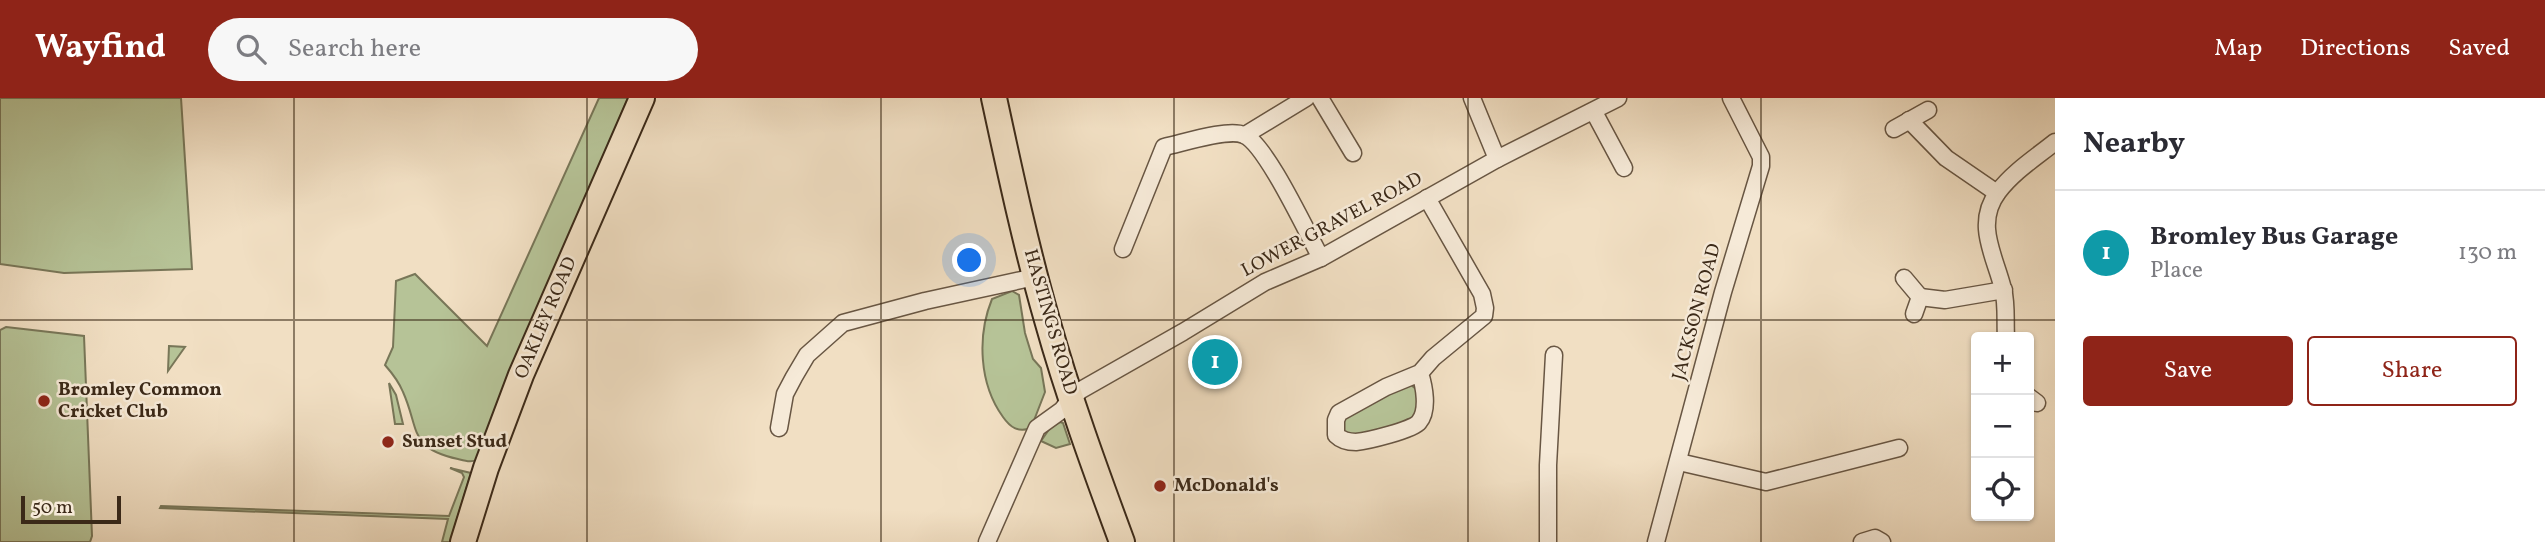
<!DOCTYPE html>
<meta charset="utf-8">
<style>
body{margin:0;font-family:Vollkorn,serif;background:#f7f7f7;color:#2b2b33}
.controls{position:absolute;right:21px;bottom:21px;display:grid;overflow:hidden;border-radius:7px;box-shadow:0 2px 5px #0004}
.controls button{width:63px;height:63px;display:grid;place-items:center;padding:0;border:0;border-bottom:2px solid #e1e1e2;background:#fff;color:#2b2b33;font:35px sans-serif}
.scale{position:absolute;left:21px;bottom:18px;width:100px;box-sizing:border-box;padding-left:7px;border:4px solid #3b2918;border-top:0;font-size:19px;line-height:24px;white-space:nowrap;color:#3b2918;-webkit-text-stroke:5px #f6ead8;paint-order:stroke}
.you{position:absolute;left:970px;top:163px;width:24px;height:24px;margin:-18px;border:5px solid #fff;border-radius:50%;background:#1a73e8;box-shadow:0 0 0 10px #1a73e833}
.badge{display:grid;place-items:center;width:46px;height:46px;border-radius:50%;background:#8f2418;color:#fff;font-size:23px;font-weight:700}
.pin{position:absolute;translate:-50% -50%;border:4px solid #fff;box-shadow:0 2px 7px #0006}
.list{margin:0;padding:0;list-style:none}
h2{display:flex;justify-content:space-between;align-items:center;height:91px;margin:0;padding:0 28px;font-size:30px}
h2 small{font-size:23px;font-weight:400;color:#7c7c81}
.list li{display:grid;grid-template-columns:46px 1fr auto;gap:21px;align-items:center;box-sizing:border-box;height:126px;padding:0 28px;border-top:2px solid #e1e1e2}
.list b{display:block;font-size:26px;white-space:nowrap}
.list p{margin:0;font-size:23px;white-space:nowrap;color:#7c7c81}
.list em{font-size:23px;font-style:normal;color:#7c7c81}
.actions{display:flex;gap:14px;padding:21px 28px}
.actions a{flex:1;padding:16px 0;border:2px solid #8f2418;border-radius:7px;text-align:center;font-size:24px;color:#8f2418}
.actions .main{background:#8f2418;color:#fff}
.icon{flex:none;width:38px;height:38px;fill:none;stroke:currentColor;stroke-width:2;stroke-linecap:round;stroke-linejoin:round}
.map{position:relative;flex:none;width:2055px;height:444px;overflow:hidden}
header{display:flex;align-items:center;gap:42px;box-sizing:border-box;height:98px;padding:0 35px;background:#8f2418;color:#fff}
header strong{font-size:33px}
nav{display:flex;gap:38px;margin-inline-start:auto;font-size:24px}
.search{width:490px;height:63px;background:#f7f7f7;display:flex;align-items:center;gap:18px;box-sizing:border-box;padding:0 24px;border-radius:38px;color:#7c7c81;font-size:26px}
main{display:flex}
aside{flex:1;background:#fff}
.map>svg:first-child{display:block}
</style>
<header>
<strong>Wayfind</strong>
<div class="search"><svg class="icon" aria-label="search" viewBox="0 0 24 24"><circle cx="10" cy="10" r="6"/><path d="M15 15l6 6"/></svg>Search here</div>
<nav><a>Map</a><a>Directions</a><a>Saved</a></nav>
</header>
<main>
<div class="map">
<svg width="2055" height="444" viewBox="0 0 2055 444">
<rect width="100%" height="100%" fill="#f1dfc3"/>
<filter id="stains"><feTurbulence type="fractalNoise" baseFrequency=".00286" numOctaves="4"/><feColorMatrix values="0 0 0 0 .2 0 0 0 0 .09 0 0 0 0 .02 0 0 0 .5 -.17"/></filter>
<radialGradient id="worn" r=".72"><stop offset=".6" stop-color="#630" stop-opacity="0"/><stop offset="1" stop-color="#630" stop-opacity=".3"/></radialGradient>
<g fill="#b6c397" stroke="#787658" stroke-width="2">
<polygon points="0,0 181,0 192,171 64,175 0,166"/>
<path d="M599 0H628L497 312 479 361C472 365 466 363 458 361 408 350 420 332 403 294 399 284 392 275 385 267L393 249 396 183 415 176 487 248Z"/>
<path d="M1012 193 1019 197 1025 235 1033 261 1041 270 1045 294 1031 330C1018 335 1010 329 1003 319 979 286 977 238 992 201Z"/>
<polygon points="6,229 84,238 92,438 90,444 0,444 0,232"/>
<polygon points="169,248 185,249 168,273"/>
<polygon points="389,285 396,297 403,326 395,326"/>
<polygon points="1410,286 1417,292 1418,310 1414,321 1366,337 1343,336 1340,323 1382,297"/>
<polygon points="1060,324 1063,325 1070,346 1056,350 1041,343 1050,330"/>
<polygon points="450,370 471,375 450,444 442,444 448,421 160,410 161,408 449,418 464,379 462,375"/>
</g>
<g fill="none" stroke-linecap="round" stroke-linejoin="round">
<defs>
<g id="street">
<polyline points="1320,0 1353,55"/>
<polyline points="1472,0 1497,61"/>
<polyline points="1594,14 1624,70"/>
<polyline points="1909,22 1946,60 1997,95"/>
<polyline points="1894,31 1928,12"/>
<polyline points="1245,37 1306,0"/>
<path d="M1123 151 1164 49C1183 45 1228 30 1244 37 1266 46 1307 135 1321 160"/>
<polyline points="1904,180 1920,199 1914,216"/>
<polyline points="1920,199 1945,202 2004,192"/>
<path d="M2006 239C2005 224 2007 206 2003 191 1995 158 1974 126 1998 94 2013 74 2035 60 2055 44"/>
<path d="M1420 275C1424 288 1429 312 1419 324 1413 332 1367 343 1356 344 1348 344 1341 342 1336 337V322L1339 315 1386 289 1420 275 1433 260 1484 218 1485 210 1482 196 1427 100"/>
<polyline points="2029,299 2037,305"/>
<polyline points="779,330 785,296 794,279 807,257 843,225 925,203 1035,179"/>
<polyline points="1679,364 1766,384 1899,350"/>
<polyline points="987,444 1037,330 1062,312 1071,300 1081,292 1183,234 1265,184 1321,160 1497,61 1618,0"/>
<polyline points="1548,444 1548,367 1554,257"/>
<polyline points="1656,444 1723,194 1761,68 1761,59 1731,0"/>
<polyline points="1862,444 1875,440 1882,444"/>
</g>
<g id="primary">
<path d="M994 0C1010 74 1026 149 1047 222 1068 297 1095 371 1122 444"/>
<polyline points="463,444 486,370 521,277 642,0"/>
</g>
</defs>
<use href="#street" stroke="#685643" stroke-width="19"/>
<use href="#primary" stroke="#3b2918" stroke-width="28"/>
<use href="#street" stroke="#f6ead8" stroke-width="16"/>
<use href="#primary" stroke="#f1dfc3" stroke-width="24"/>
</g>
<path fill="none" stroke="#3b2918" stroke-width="2" stroke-opacity="0.55" d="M294 0V444M587 0V444M881 0V444M1174 0V444M1468 0V444M1761 0V444M0 222H2055"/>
<g fill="#8f2418" stroke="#f6ead8" stroke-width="2.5">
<circle cx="44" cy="303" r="7"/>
<circle cx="388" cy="344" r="7"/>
<circle cx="1160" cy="388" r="7"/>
</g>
<g text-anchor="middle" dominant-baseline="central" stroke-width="5" stroke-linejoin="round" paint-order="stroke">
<g font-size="19" fill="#3b2918" stroke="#f6ead8">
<text transform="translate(1332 127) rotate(-28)">LOWER GRAVEL ROAD</text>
<text transform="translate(1697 214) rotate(-75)">JACKSON ROAD</text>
<text transform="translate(546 220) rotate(-67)">OAKLEY ROAD</text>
<text transform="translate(1050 224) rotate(74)">HASTINGS ROAD</text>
</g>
<g font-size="19" font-weight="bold" fill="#3b2918" stroke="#f6ead8" text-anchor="start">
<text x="58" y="292">Bromley Common<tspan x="58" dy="22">Cricket Club</tspan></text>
<text x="402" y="344">Sunset Stud</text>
<text x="1174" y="388">McDonald's</text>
</g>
</g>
<rect width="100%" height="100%" filter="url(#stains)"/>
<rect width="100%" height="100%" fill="url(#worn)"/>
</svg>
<div class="controls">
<button>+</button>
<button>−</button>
<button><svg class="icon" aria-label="locate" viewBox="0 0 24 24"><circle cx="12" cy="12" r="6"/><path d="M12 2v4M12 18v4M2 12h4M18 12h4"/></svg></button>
</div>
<div class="scale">50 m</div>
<div class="you"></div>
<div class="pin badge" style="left:1215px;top:264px;background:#0f9aa8">1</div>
</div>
<aside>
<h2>Nearby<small></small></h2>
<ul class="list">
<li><span class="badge" style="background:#0f9aa8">1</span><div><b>Bromley Bus Garage</b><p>Place</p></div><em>130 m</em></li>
</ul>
<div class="actions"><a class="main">Save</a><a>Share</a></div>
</aside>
</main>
